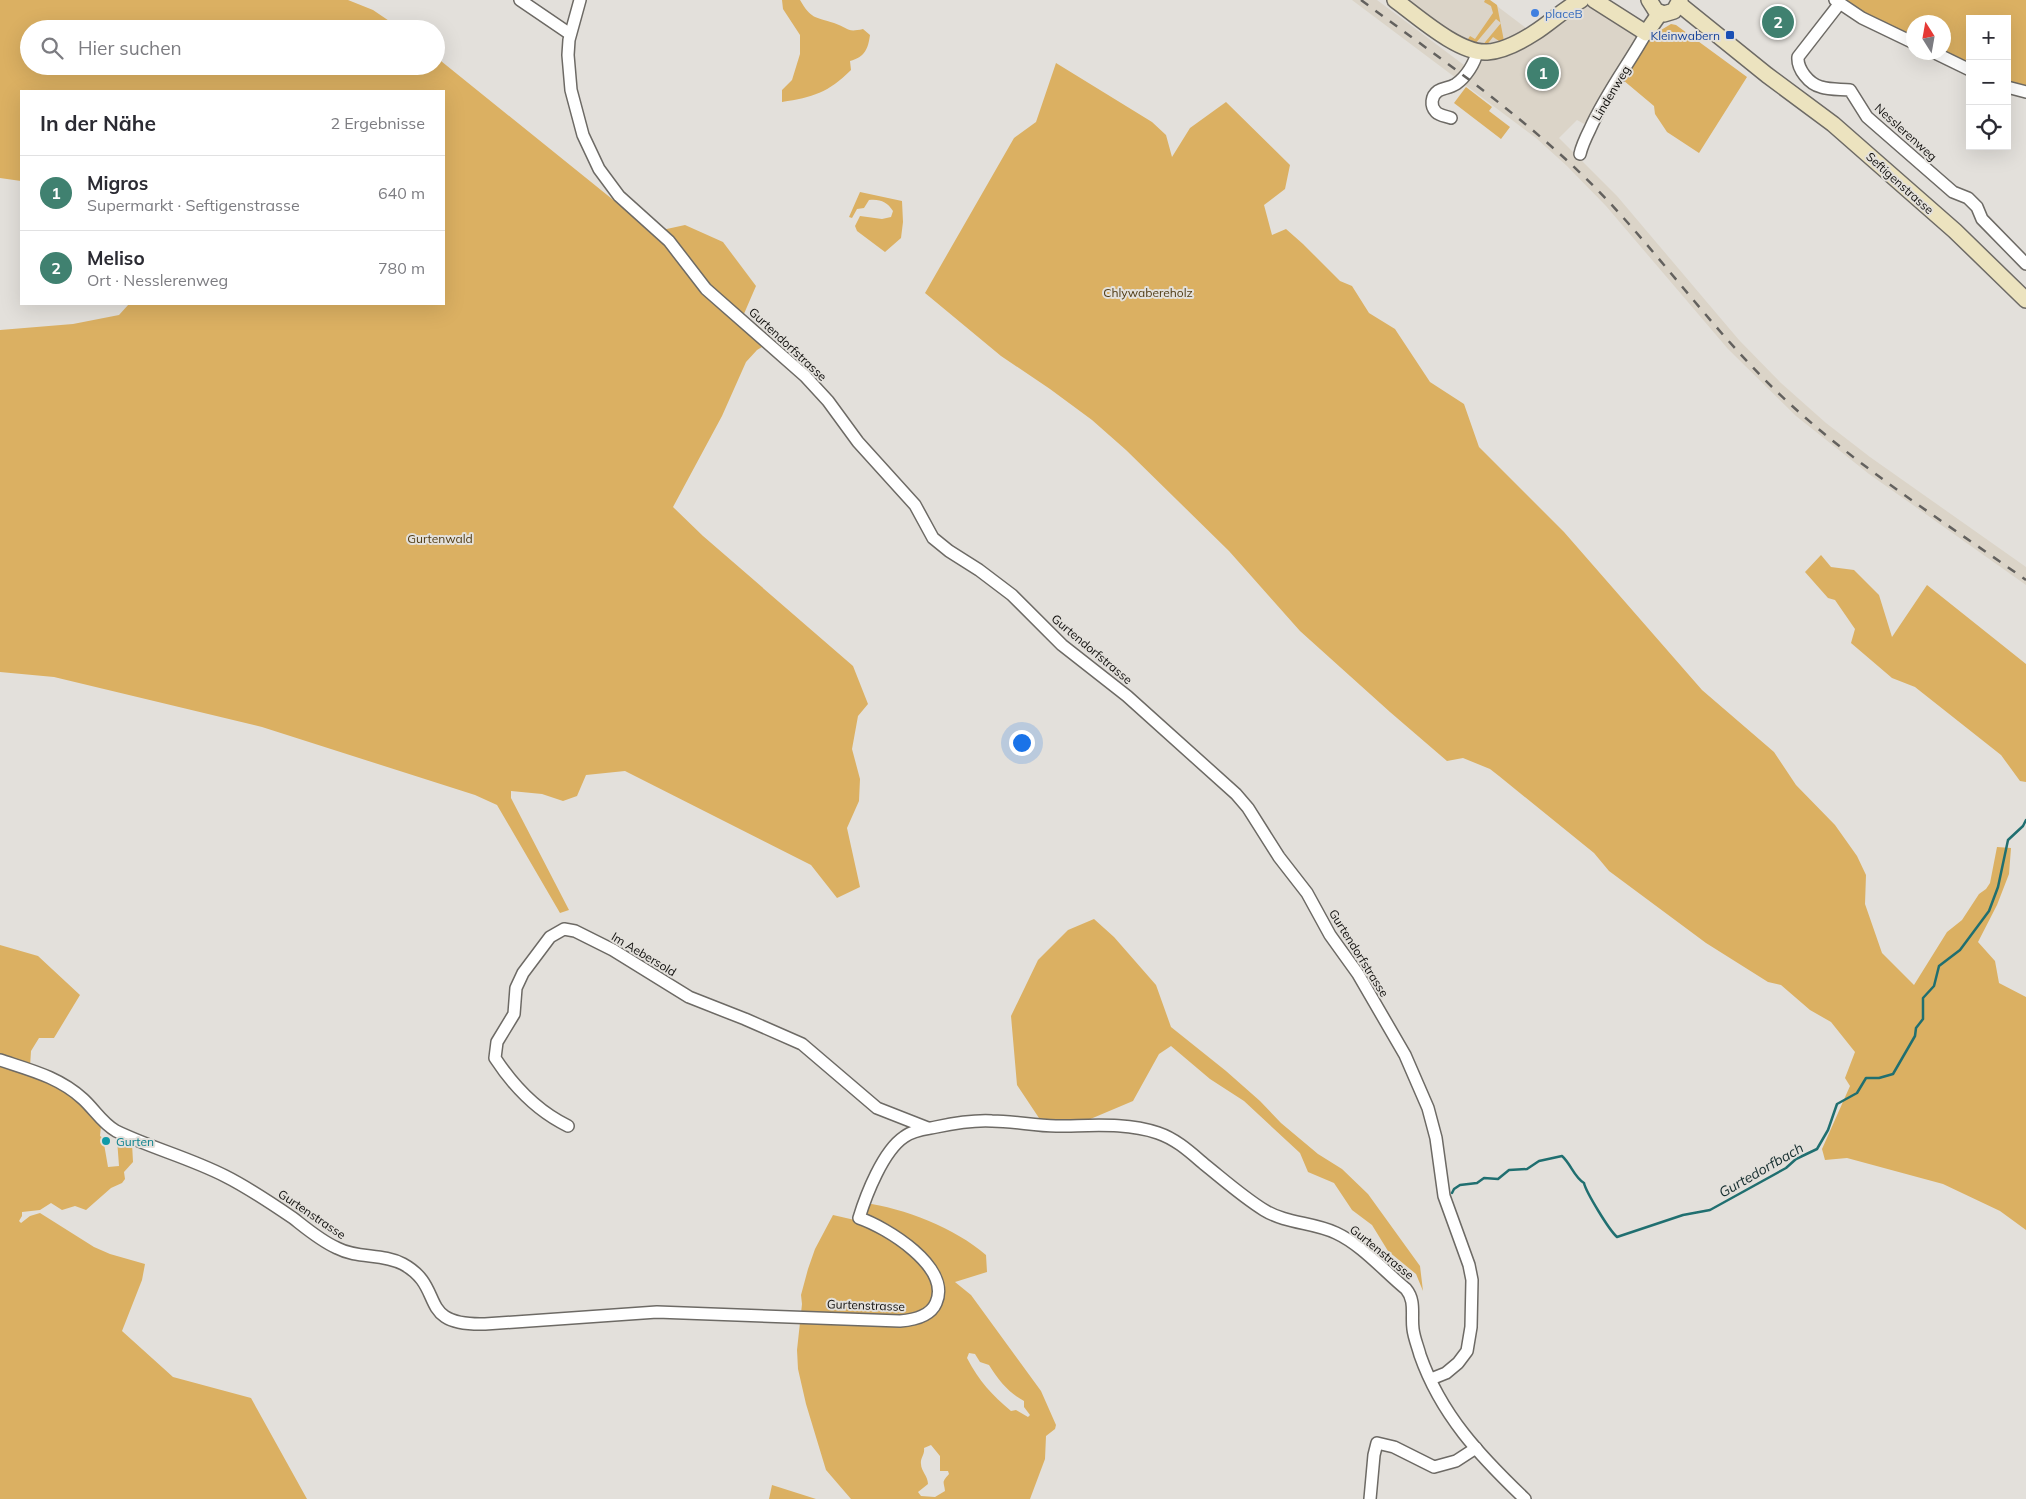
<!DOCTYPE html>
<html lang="de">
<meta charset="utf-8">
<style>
body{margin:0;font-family:Mulish,sans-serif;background:#f2f2f3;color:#2b2b33}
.controls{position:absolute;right:15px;top:15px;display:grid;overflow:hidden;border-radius:0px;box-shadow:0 5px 20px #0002}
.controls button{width:45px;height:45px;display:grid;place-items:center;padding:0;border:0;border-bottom:1px solid #e1e1e2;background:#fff;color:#2b2b33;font:25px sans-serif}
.compass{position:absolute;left:1906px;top:15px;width:45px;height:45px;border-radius:50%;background:#fff;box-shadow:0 5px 20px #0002;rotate:349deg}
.you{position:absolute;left:1021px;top:742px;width:18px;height:18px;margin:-12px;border:4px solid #fff;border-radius:50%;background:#1a73e8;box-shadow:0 0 0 8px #1a73e833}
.badge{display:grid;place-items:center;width:32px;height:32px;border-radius:50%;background:#408170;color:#fff;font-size:16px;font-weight:700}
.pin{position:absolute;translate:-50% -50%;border:2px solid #fff;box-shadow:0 1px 5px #0006}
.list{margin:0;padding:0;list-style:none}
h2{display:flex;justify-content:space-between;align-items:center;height:65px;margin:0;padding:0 20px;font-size:21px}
h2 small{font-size:16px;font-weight:400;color:#7c7c81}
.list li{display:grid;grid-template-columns:32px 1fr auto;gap:15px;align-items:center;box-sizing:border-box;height:75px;padding:0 20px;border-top:1px solid #e1e1e2}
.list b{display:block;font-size:19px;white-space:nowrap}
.list p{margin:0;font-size:16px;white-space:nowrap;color:#7c7c81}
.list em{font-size:16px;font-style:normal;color:#7c7c81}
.icon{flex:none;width:28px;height:28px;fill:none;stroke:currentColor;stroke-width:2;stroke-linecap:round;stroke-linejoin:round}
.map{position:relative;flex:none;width:2026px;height:1499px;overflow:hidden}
.search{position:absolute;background:#fff;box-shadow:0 5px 20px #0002;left:20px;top:20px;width:425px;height:55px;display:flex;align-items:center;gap:12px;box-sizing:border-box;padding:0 18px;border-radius:28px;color:#7c7c81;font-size:19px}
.panel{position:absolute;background:#fff;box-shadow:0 5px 20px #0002;left:20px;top:90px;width:425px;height:215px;border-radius:0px}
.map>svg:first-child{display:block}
</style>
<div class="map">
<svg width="2026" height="1499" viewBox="0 0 2026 1499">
<rect width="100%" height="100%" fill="#e3e0db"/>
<g fill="#dbd4c8">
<polygon points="1352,0 1377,0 1472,71 1480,59 1582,4 1590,3 1638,35 1628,58 1586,125 1577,120 1559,138 1617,196 1739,340 1781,383 1826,423 1870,457 2026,567 2026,585 1869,474 1796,416 1728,349 1606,206 1567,166 1536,138"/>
<polygon points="1402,0 1489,0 1530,31 1506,44 1470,45"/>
</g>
<g fill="#dbb062" fill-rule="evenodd">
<polygon points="0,0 348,0 373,10 401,29 29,29 29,66 436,66 436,57 653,232 685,225 723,242 756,286 740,323 765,345 757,350 746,362 722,416 673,507 703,536 853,666 868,704 858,716 852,749 860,779 859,801 847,828 860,887 837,898 811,865 625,771 586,775 577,796 563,801 542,794 511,791 511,798 569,910 560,913 497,805 475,795 262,727 54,677 0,672 0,330 73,324 119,315 129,304 444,304 444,91 21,91 21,181 0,178"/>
<path d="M782 0H800C811 19 815 17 834 23 849 28 846 33 863 29L870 35C868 49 865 57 850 61L851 70C828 93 813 97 782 102V90L792 80 800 54V35L783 9Z"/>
<polygon points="1485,0 1490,0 1497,5 1504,41 1497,45 1499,41 1493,37 1485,47 1481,47 1501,23 1496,19 1475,44 1466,42 1470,36 1475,39 1493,13 1491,6 1484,2"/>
<polygon points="1843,0 2026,0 2026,89 2007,84 2007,19 1970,19 1970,67 1944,52 1944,22 1914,22 1913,39 1862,13"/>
<polygon points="1671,24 1676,25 1747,77 1699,153 1667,132 1655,114 1654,106 1623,80 1651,32 1661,30"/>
<polygon points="1056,63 1152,122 1166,135 1172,157 1190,128 1226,102 1290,165 1285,189 1264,205 1272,235 1286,229 1303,244 1340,281 1352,286 1369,313 1395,329 1430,382 1464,404 1479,447 1564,532 1702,690 1774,752 1796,785 1835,825 1857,856 1866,875 1865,904 1882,953 1914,985 1947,932 1962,920 1979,894 1986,889 1990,883 1997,847 2011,848 2009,874 1997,905 1978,942 1995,961 1999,983 2026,997 2026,1230 2000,1211 1943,1184 1847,1158 1825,1160 1822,1149 1850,1086 1845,1078 1855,1052 1831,1022 1810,1010 1781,985 1768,982 1706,943 1609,871 1594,853 1499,776 1490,769 1463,758 1447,761 1390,712 1300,631 1229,551 1126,450 1092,420 1050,389 1001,356 925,293 1014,138 1036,122"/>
<polygon points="1466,87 1492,107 1489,111 1510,127 1501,139 1454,103"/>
<path d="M860 192 902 201 903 222 901 238 885 252 857 231 855 226 860 216 882 219 891 217 893 211C887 202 881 199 869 200L864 208 857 209 852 218 849 217Z"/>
<polygon points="1821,555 1831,567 1854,570 1879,595 1892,637 1927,585 2026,664 2026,782 2020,781 2001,755 1915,687 1892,678 1851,643 1855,629 1835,600 1828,598 1805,572"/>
<polygon points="1094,919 1114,937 1156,985 1171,1027 1226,1071 1260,1101 1281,1123 1318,1154 1342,1169 1368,1194 1420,1266 1423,1291 1416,1274 1388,1251 1372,1225 1352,1210 1334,1183 1308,1172 1300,1153 1244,1101 1210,1079 1171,1046 1159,1054 1133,1101 1088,1120 1041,1121 1017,1085 1011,1016 1038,960 1068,930"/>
<polygon points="0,945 38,956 80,995 54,1038 39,1038 31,1051 30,1067 0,1056"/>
<polygon points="0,1063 69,1090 101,1126 100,1136 103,1138 108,1167 119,1166 117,1139 108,1132 132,1143 133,1162 124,1172 125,1179 122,1183 111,1188 86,1210 75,1206 62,1210 51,1203 40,1210 22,1212 22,1216 19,1221 21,1223 30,1216 40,1213 94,1247 110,1254 145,1264 142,1280 122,1331 173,1377 251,1398 307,1499 0,1499"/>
<path d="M864 1203C904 1208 955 1228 986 1255L987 1272 955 1282 971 1295 1041 1391 1056 1425 1055 1429 1046 1436 1045 1459 1030 1499H851L826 1470 806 1404 798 1369 797 1350 802 1304 801 1295 808 1269 815 1249 833 1215 859 1221ZM969 1353 975 1354 980 1362 989 1365C999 1381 1009 1393 1024 1401V1407L1030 1415 1028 1417 1016 1410 1011 1411C992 1395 979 1381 967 1358ZM931 1445 940 1456V1471H948L949 1474C941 1483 944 1481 945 1491L935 1497 921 1496 918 1492 928 1484C928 1476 921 1471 921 1464 920 1458 925 1455 924 1448Z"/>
<polygon points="772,1485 816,1499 769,1499"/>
</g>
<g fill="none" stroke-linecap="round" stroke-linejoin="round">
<path stroke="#206f70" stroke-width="2.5" d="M1452 1193 1454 1189 1460 1185 1477 1183 1484 1178 1498 1179 1509 1170 1527 1169 1539 1161 1562 1156C1571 1164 1574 1177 1584 1183 1586 1192 1609 1230 1617 1237L1683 1215 1710 1210 1786 1168 1796 1159 1817 1149 1828 1130 1837 1104 1857 1093 1866 1078H1879L1893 1074 1915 1036 1916 1028 1923 1019V998L1934 986 1939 966 1960 950 1989 911 1998 887 2008 840 2023 826 2026 820"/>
<defs>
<g id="street">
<polyline points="520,0 570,34"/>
<polyline points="580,0 569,40 568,55 571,90 583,135 599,169 619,196 669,241 706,289 805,376 828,401 858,442 915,505 933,538 949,551 979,570 1012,595 1062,645 1127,696 1236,794 1248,808 1279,857 1307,893 1330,935 1358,974 1405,1055 1428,1108 1436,1138 1444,1196 1469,1265 1472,1280 1471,1327 1467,1351 1458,1363 1446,1373 1431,1379"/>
<polyline points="1835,0 1862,18 1914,43"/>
<path d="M1840 3 1798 57C1797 69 1809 84 1821 87 1830 90 1841 89 1850 90L1867 117 1953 192 1968 198 1977 207 1982 219 2026 264"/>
<polyline points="1933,52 1970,70"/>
<polyline points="2007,87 2026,92"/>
<path d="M1451 118C1446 116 1440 116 1436 112 1430 106 1431 96 1438 91 1443 88 1450 88 1456 84 1466 77 1475 63 1477 52"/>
<path d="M1580 154C1582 145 1586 137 1590 129 1605 95 1628 65 1646 33"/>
<path d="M0 1060C30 1070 59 1077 83 1099 95 1110 102 1123 116 1131 151 1148 190 1158 225 1176 249 1188 271 1203 293 1218 307 1229 321 1241 337 1248 358 1259 382 1253 403 1264 447 1288 415 1326 485 1324L657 1312 900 1321C913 1320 930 1317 936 1303 952 1267 886 1227 859 1218 866 1195 883 1151 904 1137 913 1130 926 1129 936 1127 955 1123 974 1120 992 1121 1014 1121 1035 1126 1056 1126 1090 1126 1125 1122 1158 1133 1176 1139 1190 1152 1204 1164 1224 1180 1243 1197 1264 1210 1287 1224 1313 1222 1336 1233 1362 1245 1384 1271 1406 1289 1416 1301 1411 1315 1413 1329 1414 1338 1418 1347 1420 1355 1441 1415 1480 1456 1525 1499"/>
<path d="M568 1126C537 1111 514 1087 495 1058L497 1042 514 1014 516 988 523 973 550 937 564 929 575 931 613 950 689 997 745 1019 802 1044 877 1108 928 1128"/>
<polyline points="1370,1499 1374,1455 1377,1443 1394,1447 1434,1467 1456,1461 1476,1448"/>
</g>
<g id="secondary">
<path d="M1395 0C1417 16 1459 54 1487 52 1503 51 1520 42 1534 33 1550 23 1564 9 1581 0"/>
<polyline points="1594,0 1646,33 1660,13"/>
<polyline points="1649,0 1656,11 1664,14 1674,11 1680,0"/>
<polyline points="1679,4 1767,75 1833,124 1955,231 2026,300"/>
</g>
</defs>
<use href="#street" stroke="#6d6a65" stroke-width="14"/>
<use href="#secondary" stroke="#6d6a65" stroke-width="18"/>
<use href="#street" stroke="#fff" stroke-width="11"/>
<use href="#secondary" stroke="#ece3bf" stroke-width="15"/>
<path stroke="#63615e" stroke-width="2.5" stroke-dasharray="9 9" stroke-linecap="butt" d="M1361 0C1446 63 1536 124 1609 202 1674 272 1728 350 1800 413 1870 475 1950 526 2026 580"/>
</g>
<circle fill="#3f7fe0" stroke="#e3e0db" stroke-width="2" cx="1535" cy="13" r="5"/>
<rect fill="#1a4fb4" stroke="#e3e0db" stroke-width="2" x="1725" y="30" width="10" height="10" rx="2.5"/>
<circle fill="#0f9aa8" stroke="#e3e0db" stroke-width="2" cx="106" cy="1141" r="5"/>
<g text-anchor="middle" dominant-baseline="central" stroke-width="4" stroke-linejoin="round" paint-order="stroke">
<g font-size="12" fill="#366cbe" stroke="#e3e0db" text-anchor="start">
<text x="1545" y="13">placeB</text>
</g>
<g font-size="12" fill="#164399" stroke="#e3e0db" text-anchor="end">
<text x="1720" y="35">Kleinwabern</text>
</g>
<g font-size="12" fill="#0f0e0c" stroke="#e3e0db">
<text transform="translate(1611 93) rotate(-59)">Lindenweg</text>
<text transform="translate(1906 132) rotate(42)">Nesslerenweg</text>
<text transform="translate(1900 183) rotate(42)">Seftigenstrasse</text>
<text transform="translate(788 344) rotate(43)">Gurtendorfstrasse</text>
<text transform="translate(1092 649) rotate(40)">Gurtendorfstrasse</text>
<text transform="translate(1359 953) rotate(58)">Gurtendorfstrasse</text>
<text transform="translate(644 954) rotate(31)">Im Aebersold</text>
<text transform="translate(312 1214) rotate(34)">Gurtenstrasse</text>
<text transform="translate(1382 1252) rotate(39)">Gurtenstrasse</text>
<text transform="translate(866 1305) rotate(2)">Gurtenstrasse</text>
</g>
<g font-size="12" fill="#503c16" stroke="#e3e0db">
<text x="1148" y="292">Chlywabereholz</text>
<text x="440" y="538">Gurtenwald</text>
</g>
<g font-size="12" fill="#0d838f" stroke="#e3e0db" text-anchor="start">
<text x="116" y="1141">Gurten</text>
</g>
<g font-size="14" font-style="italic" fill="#172f30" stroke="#e3e0db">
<text transform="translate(1761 1170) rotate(-30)">Gurtedorfbach</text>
</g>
</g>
</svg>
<div class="controls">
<button>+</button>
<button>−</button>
<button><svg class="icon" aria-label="locate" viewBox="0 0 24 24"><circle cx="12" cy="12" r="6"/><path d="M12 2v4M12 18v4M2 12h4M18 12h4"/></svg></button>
</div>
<svg class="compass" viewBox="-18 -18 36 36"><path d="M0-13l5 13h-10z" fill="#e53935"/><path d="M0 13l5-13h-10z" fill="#7c7c81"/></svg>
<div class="you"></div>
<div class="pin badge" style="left:1543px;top:73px">1</div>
<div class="pin badge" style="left:1778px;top:22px">2</div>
<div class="search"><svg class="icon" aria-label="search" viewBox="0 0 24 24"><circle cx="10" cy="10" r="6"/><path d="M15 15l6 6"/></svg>Hier suchen</div>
<section class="panel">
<h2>In der Nähe<small>2 Ergebnisse</small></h2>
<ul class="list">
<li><span class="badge">1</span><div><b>Migros</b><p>Supermarkt · Seftigenstrasse</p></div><em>640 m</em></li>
<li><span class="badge">2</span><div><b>Meliso</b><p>Ort · Nesslerenweg</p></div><em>780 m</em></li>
</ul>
</section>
</div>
